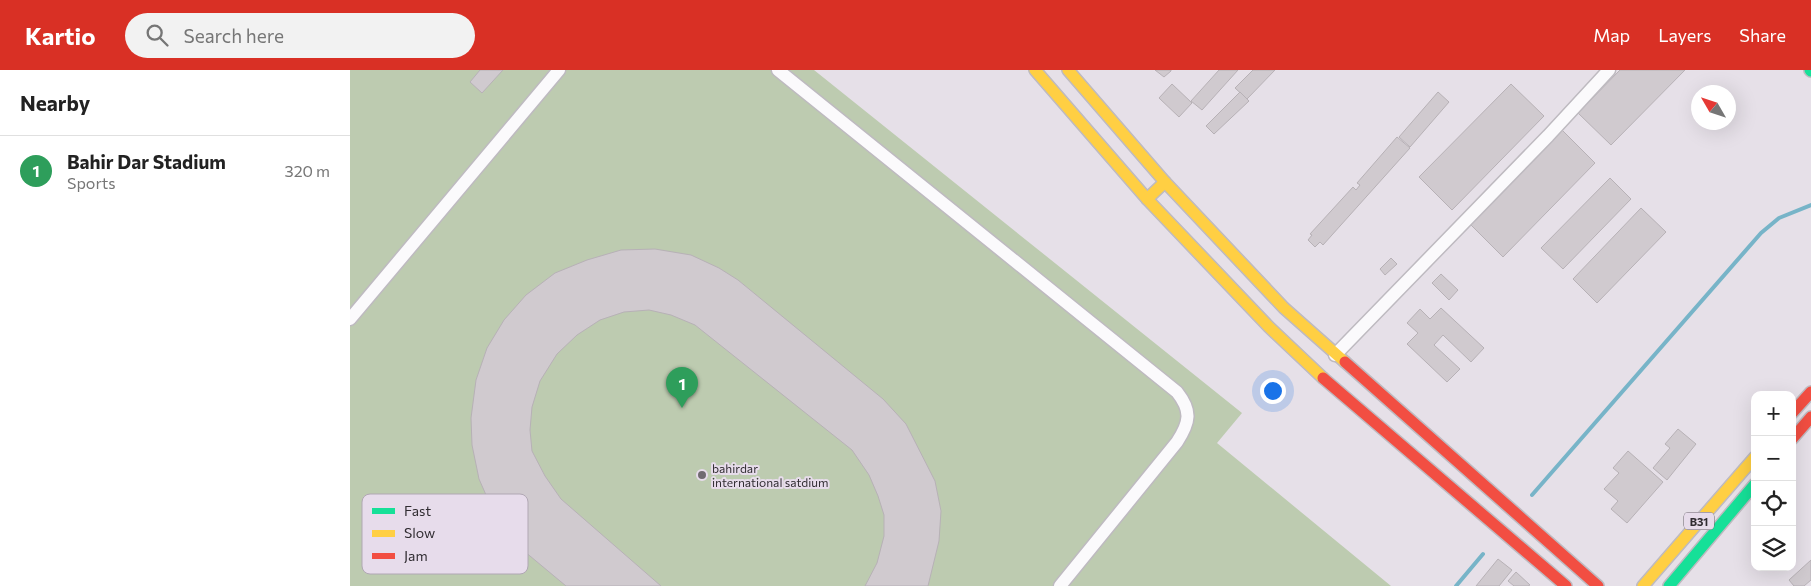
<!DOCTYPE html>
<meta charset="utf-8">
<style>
body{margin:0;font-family:Commissioner,sans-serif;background:#f2f2f2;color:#222}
.controls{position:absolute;right:15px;bottom:15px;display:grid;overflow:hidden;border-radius:10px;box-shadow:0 5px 20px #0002}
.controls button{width:45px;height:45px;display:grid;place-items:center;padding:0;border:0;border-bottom:1px solid #e0e0e0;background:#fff;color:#222;font:25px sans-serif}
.compass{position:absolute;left:1341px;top:15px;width:45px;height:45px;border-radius:50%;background:#fff;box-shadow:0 5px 20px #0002;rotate:309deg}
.you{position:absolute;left:922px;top:320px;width:18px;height:18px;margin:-12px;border:4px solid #fff;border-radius:50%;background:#1a73e8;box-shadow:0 0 0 8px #1a73e833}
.badge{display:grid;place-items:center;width:32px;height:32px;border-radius:50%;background:#d93025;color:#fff;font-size:16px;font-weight:700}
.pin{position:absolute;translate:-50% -41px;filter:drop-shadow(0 1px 2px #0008)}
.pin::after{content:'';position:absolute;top:26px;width:18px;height:15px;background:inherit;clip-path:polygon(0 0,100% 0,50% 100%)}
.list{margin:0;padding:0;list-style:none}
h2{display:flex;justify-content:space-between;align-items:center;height:65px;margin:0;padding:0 20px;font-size:21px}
h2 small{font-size:16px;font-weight:400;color:#767676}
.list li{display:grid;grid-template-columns:32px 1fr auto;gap:15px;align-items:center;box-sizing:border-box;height:70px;padding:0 20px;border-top:1px solid #e0e0e0}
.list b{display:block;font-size:19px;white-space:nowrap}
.list p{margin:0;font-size:16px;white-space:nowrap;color:#767676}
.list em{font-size:16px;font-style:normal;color:#767676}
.icon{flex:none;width:28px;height:28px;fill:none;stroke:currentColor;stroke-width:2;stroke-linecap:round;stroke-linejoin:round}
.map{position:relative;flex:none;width:1461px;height:516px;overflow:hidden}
header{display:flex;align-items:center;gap:30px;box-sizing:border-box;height:70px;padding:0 25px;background:#d93025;color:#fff}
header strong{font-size:24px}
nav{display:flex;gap:28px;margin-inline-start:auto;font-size:18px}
.search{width:350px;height:45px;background:#f2f2f2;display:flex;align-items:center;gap:12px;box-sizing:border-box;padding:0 18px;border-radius:28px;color:#767676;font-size:19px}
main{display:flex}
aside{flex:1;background:#fff}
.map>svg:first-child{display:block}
</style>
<header>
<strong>Kartio</strong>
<div class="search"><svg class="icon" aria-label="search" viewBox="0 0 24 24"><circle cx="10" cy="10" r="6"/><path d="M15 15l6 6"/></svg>Search here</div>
<nav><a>Map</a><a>Layers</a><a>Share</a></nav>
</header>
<main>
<aside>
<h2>Nearby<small></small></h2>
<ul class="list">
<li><span class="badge" style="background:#2e9e5b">1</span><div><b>Bahir Dar Stadium</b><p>Sports</p></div><em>320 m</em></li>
</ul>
</aside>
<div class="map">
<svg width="1461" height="516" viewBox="0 0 1461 516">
<rect width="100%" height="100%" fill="#e6e0e8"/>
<polygon fill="#bdcbb0" points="0,0 464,0 892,343 867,373 1041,516 0,516"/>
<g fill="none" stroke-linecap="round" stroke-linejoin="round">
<g stroke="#77b4c8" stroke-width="4">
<polyline points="1182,425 1411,163 1429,148 1461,135"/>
<polyline points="1106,516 1133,484"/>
</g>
</g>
<g fill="#d0cacf" stroke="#b7b1b6">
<polygon points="130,0 153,0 132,23 120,12"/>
<polygon points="805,0 821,0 821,1 814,7"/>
<polygon points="869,0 888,0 852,40 841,31"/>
<polygon points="903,0 925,0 897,29 885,18"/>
<polygon points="1270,0 1335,0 1261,75 1228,43"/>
<polygon points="822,14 842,33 829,47 809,28"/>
<polygon points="1161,14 1194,46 1102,140 1069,107"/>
<polygon points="890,22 899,31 864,64 856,56"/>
<polygon points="1088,22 1099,32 1060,77 1049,67"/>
<polygon points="1212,60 1245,93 1153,187 1120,154"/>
<polygon points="1047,67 1060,78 973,175 970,172 965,177 958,170 962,165 960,164 1003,117 1006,120 1010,115 1007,113"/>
<polygon points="1260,108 1281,129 1213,199 1191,178"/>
<polygon points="1291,138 1316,162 1247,233 1223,209"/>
<polygon points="305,179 341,185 369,198 388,210 533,329 556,354 585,411 591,441 589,471 578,516 515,516 527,493 534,466 534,445 528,426 519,405 502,380 345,255 321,245 299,240 274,242 250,250 227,265 207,284 190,311 182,337 180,360 182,381 195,406 211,429 311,516 216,516 174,481 156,457 140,434 129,409 122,375 121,348 126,310 137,278 154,250 176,225 205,203 237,190 271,180"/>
<polygon points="1041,188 1047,194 1035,205 1030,199"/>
<polygon points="1091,204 1108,220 1099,230 1082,213"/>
<polygon points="1091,238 1134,278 1121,292 1093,265 1084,275 1110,299 1097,312 1057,274 1068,263 1057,253 1070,239 1080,249"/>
<polygon points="1328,359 1346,374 1317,410 1303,398 1320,378 1315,374"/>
<polygon points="1278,381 1313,412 1277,453 1261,439 1268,431 1254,419 1269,403 1263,398"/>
<polygon points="1148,489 1162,500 1149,516 1126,516"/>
<polygon points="1461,490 1461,510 1454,516 1444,516 1439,510"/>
<polygon points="1166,502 1180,515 1178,516 1164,516 1158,511"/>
</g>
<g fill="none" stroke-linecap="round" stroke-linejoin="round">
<defs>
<g id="street">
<path d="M428 0 827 322C842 341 840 352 827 372L710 516"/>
<polyline points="0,249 209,0"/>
<polyline points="985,285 1198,66 1259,0"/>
</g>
<g id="fast">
<polyline points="1460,0 1461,1"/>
<polyline points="1319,516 1405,414"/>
</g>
<g id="slow">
<polyline points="685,0 797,129 919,257 973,308"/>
<polyline points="718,0 815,112 934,238 995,292"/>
<polyline points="797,129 815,112"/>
<polyline points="1293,516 1405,387"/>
</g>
<g id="jam">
<polyline points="995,292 1248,516"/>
<polyline points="973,308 1216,516"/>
<polyline points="1442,343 1461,322"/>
<polyline points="1442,369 1461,347"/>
</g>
</defs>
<use href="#street" stroke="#bebac0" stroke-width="15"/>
<use href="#fast" stroke="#bebac0" stroke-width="14"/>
<use href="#slow" stroke="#bebac0" stroke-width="14"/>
<use href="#jam" stroke="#bebac0" stroke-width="14"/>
<use href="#street" stroke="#fbfafc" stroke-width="12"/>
<use href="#fast" stroke="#16e098" stroke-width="11"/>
<use href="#slow" stroke="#ffcf43" stroke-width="11"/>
<use href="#jam" stroke="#f24e42" stroke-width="11"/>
</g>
<circle fill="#706b71" stroke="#e7dceb" stroke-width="2" cx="352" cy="405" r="5"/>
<g text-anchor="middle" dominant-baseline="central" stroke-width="4" stroke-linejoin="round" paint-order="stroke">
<rect fill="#e7dceb" stroke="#676169" stroke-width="1" x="1334" y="442.5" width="30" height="17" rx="4"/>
<g font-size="11" font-weight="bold" fill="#302c31">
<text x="1349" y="451">B31</text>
</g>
<g font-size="12" fill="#302c31" stroke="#e7dceb" text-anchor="start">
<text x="362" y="398">bahirdar<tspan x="362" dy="14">international satdium</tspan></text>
</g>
</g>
<rect x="12" y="424" width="166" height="80" rx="8" fill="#e7dceb" stroke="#b0a7b3" stroke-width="1"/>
<rect x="22" y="438" width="23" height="6" fill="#16e098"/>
<rect x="22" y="460" width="23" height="7" fill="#ffcf43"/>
<rect x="22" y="483" width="23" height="6" fill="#f24e42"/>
<g font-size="14" fill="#302c31">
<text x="54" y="446">Fast</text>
<text x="54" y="468">Slow</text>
<text x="54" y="491">Jam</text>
</g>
</svg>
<div class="controls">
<button>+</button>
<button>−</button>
<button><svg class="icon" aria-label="locate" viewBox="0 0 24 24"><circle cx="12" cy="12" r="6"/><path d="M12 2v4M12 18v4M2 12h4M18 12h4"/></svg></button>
<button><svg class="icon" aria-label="layers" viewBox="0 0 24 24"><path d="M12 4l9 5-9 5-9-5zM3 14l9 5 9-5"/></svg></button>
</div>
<svg class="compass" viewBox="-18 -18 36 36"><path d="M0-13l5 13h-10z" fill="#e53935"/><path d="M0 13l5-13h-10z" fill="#767676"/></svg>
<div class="you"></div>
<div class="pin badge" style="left:332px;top:338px;background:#2e9e5b">1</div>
</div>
</main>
